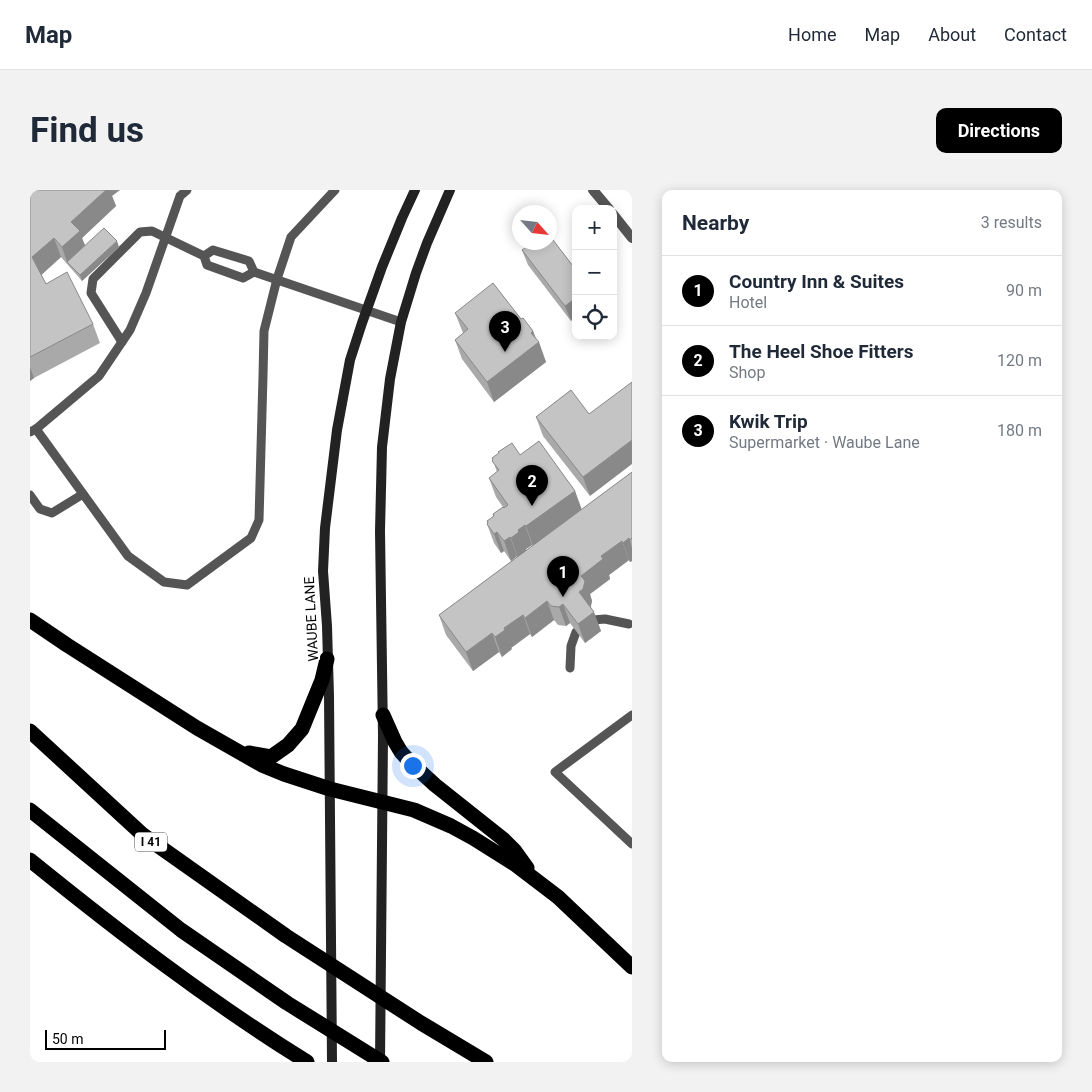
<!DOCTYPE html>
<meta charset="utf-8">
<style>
body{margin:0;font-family:Roboto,sans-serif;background:#f2f2f3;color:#1f2937}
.controls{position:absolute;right:15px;top:15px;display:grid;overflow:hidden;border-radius:10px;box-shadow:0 2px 12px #0003}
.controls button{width:45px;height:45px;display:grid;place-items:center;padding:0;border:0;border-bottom:1px solid #e0e1e3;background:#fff;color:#1f2937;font:25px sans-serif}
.compass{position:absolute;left:482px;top:15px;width:45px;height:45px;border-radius:50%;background:#fff;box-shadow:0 2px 12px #0003;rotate:117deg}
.scale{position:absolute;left:15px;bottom:12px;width:121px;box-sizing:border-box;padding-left:5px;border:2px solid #000;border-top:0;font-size:14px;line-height:18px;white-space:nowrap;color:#000;-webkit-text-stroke:4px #fff;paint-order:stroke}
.you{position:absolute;left:382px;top:575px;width:18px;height:18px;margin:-12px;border:4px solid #fff;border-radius:50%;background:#1a73e8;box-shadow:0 0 0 8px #1a73e833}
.badge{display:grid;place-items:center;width:32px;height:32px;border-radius:50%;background:#000;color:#fff;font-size:16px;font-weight:700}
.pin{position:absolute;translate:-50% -41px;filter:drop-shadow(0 1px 2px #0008)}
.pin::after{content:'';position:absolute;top:26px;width:18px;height:15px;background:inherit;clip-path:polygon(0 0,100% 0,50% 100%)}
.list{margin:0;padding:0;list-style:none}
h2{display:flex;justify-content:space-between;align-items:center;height:65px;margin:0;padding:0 20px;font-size:21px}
h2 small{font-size:16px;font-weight:400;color:#747a83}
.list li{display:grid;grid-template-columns:32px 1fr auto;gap:15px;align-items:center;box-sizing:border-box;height:70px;padding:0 20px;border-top:1px solid #e0e1e3}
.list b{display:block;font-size:19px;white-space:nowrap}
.list p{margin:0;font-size:16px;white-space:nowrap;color:#747a83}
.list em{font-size:16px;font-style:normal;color:#747a83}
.icon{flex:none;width:28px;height:28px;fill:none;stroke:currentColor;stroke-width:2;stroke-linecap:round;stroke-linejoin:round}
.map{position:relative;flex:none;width:602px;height:872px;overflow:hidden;border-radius:10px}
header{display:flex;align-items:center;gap:30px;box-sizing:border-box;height:70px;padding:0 25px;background:#fff;border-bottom:1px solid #e0e1e3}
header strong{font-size:24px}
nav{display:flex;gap:28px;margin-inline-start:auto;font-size:18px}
.intro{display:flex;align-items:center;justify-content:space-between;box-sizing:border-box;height:120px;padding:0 30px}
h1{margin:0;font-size:35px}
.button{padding:12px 22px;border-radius:10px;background:#000;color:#fff;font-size:18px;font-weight:700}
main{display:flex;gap:30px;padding:0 30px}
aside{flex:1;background:#fff;border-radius:10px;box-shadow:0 2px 12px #0003}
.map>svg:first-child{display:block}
</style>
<header>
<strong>Map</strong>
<nav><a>Home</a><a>Map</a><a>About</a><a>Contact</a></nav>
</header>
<div class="intro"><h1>Find us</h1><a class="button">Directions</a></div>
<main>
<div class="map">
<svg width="602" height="872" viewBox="0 0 602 872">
<rect width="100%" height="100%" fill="#fff"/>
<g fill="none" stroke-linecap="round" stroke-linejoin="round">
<g stroke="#555" stroke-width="9">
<polyline points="224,82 371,132"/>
<polyline points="92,152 61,103 63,89 110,42 122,41 174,66 177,75 213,88 224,82 219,71 183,60 174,66"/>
<polyline points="6,239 98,366 134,392 157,395 221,348 229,330 233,186 234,141 247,89 261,47 305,0"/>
<polyline points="0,242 6,239 69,186 100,140 116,103 150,6 157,0"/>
<polyline points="0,305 10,319 22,323 53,304"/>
<polyline points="563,430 575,429 599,434"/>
<polyline points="540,478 541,456 546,442"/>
<polyline points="602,525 525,582 602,654"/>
</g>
<g stroke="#555" stroke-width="10">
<polyline points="563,0 579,19"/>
<polyline points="583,24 602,48"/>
</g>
<g stroke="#222" stroke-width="10">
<polyline points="302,872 299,506 297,436 293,381 295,338 307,240 320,170 332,133 352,77 372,28 385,0"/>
<polyline points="350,872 353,546 350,341 352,257 360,189 371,132 386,83 397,53 420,0"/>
</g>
<g stroke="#000" stroke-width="15">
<polyline points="0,430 37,455 167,538 232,575 254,584 300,599 384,620 421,636 443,648 486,675 528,707 602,777"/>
<polyline points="353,525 365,552 371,562 381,573 405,595 473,649 484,660 497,678"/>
<polyline points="0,541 113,645 256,746 391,833 456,872"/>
<polyline points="219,563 241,567 258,555 272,539 292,490 297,469"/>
<polyline points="0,620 151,740 257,813 352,872"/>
<path d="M0 670C89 742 180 812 277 872"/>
</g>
</g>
<g fill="#a9a9a9" fill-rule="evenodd">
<polygon points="0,0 82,6 86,16 52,48 55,55 89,57 52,91 31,67 11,85 16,94 63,134 70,153 4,188 0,191"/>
<polygon points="520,52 541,131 498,75 492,60"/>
<polygon points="425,123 491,129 503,141 516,172 464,212 432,169 425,150 433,143"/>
<polygon points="541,200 560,306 513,246 506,227"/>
<path d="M490 265 545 301 551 320 602 282V371L600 372 599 370 579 385 580 389 560 404 562 411 561 417 571 441 555 453 540 433 536 436 528 435 524 430 502 447 500 444 481 458 482 459 472 467 469 462 443 481 416 445 409 425 487 367V366L481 371 474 361 471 363 464 353 457 334 458 333 457 331 464 326 463 324 473 317 466 307 459 288 467 282 462 268ZM502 355 503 356 496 361V359Z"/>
</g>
<g fill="#898989">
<polygon points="76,0 90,0 82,6 86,16 52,48 57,61 37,72 32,57 41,32"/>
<polygon points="24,48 31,67 9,87 2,67"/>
<polygon points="87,51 89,57 52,91 50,85"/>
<polygon points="546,108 546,127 541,131 535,116"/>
<polygon points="503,141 507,153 509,152 516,172 464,212 457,192"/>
<polygon points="0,177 4,188 0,191"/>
<polygon points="602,250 602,274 560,306 553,287"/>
<polygon points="545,301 552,320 503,356 496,336"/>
<polygon points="495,335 502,355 496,359 496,361 488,368 481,348 488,340"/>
<polygon points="467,342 474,361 471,363 464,344"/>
<polygon points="480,347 487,366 481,371 474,351"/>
<polygon points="599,348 602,358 602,371 600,372 593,353"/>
<polygon points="592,351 599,370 579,385 580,389 560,404 562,411 560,418 549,402 551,386 571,366"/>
<polygon points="517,411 524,430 502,447 495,428"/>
<polygon points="533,414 540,433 536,436 529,417"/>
<polygon points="564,422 571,441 555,453 548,434"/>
<polygon points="493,425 500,444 481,458 482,459 472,467 465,447 474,438"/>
<polygon points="462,443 469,462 443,481 436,462"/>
</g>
<g fill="#c4c4c4" stroke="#898989">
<polygon points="0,0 76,0 41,32 50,41 32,57 24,48 2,67 16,94 37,82 63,134 0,167"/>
<polygon points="74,38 87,51 50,85 37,72"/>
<polygon points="520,46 546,80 546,108 535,116 492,60 503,52 520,52"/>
<polygon points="463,93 491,129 493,128 503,141 501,143 509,152 457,192 425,150 438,139 425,123"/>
<polygon points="602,192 602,250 553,287 506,227 541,200 559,224"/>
<polygon points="509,251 545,301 496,336 495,335 488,340 489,342 481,348 480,347 474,351 467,342 464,344 457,334 458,333 457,331 464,326 463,324 473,317 474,318 478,315 459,288 469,280 462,271 463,270 462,268 469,263 468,262 482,253 490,265"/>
<polygon points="602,282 602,348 600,350 599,348 593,353 592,351 571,366 573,369 551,386 555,391 553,399 549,402 564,422 548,434 533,414 529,417 521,416 517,411 495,428 493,425 474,438 475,440 465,447 462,443 436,462 409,425"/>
</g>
<g text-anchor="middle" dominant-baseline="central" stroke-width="4" stroke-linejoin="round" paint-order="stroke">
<rect fill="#fff" stroke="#4c4c4c" stroke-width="1" x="105" y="642.5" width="32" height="19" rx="4"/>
<g font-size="12" font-weight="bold" fill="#000">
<text x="121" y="652">I 41</text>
</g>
<g font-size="14" fill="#000" stroke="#fff">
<text transform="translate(281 429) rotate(-93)">WAUBE LANE</text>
</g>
</g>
</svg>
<div class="controls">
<button>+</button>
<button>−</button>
<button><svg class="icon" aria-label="locate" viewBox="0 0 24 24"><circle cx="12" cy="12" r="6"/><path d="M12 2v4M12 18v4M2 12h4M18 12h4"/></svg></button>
</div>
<svg class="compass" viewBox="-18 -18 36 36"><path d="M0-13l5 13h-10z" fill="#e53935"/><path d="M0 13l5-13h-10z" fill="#747a83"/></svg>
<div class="scale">50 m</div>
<div class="you"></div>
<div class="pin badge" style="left:533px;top:407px">1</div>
<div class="pin badge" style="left:502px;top:316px">2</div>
<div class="pin badge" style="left:475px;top:162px">3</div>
</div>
<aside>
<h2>Nearby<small>3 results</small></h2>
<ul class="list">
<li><span class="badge">1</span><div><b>Country Inn &amp; Suites</b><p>Hotel</p></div><em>90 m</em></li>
<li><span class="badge">2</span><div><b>The Heel Shoe Fitters</b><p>Shop</p></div><em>120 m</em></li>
<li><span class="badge">3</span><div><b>Kwik Trip</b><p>Supermarket · Waube Lane</p></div><em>180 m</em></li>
</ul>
</aside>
</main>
